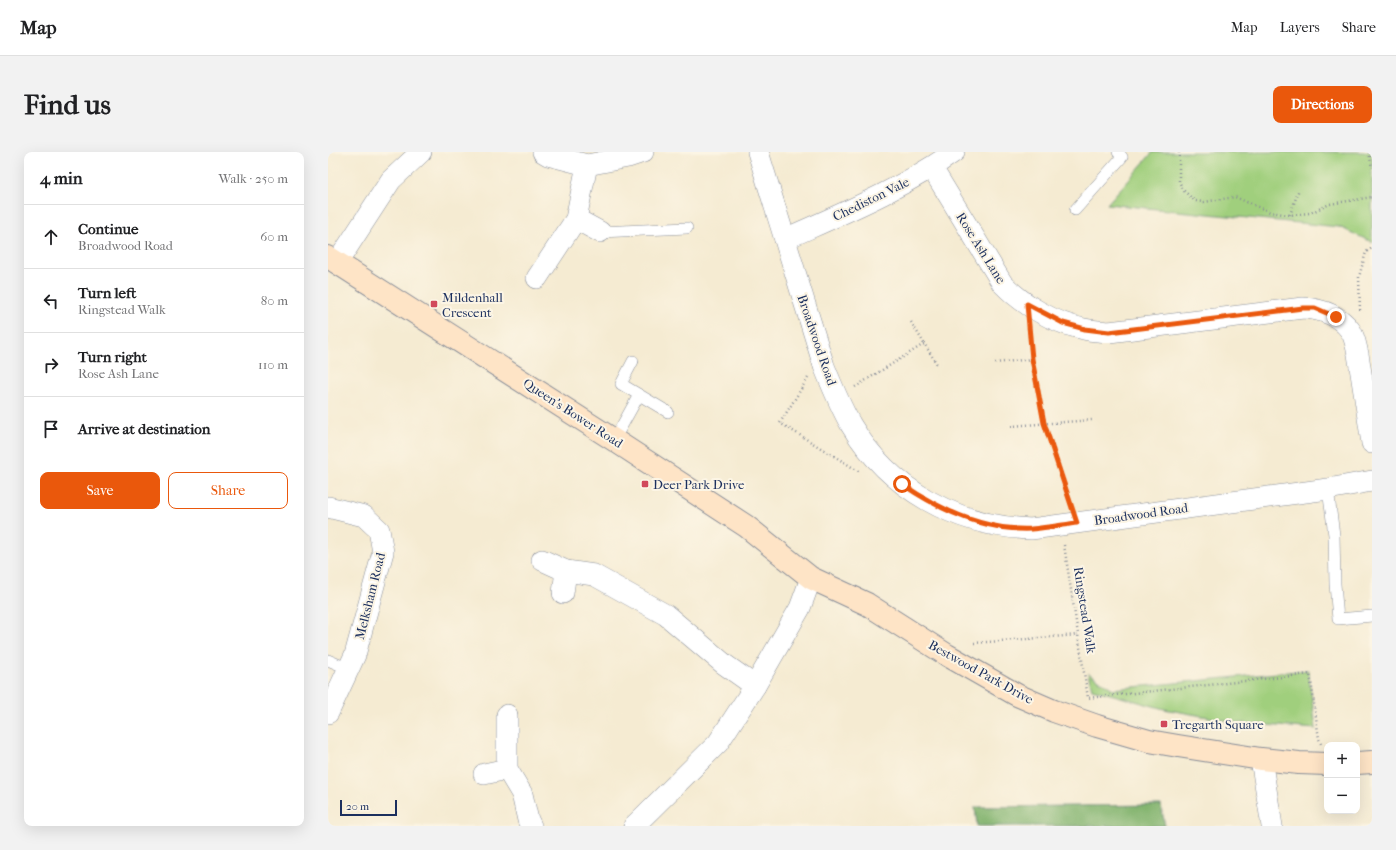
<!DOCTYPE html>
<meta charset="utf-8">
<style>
body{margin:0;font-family:"IM FELL French Canon",serif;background:#f2f2f2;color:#202124}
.controls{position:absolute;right:12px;bottom:12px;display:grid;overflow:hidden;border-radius:8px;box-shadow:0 4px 16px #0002}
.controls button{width:36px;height:36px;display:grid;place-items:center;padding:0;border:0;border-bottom:1px solid #e0e0e0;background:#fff;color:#202124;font:20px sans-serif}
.scale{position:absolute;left:12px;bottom:10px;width:57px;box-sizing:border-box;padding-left:4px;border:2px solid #1b2f5e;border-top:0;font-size:11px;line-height:14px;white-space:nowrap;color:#1b2f5e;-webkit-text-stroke:3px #fcf5e5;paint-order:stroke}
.stop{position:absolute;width:12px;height:12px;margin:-9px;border:3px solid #ea580c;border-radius:50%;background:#fff}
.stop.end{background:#ea580c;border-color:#fff;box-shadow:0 1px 4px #0008}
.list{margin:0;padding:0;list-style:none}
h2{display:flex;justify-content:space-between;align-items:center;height:52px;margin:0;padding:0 16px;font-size:17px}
h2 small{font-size:13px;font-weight:400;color:#757577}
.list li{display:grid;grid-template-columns:26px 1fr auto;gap:12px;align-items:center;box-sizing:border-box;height:64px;padding:0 16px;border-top:1px solid #e0e0e0}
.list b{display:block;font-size:15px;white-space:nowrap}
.list p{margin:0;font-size:13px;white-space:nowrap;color:#757577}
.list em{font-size:13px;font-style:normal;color:#757577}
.actions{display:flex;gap:8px;padding:12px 16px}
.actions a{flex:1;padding:9px 0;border:1px solid #ea580c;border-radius:8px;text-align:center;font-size:14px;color:#ea580c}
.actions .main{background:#ea580c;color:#fff}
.icon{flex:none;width:22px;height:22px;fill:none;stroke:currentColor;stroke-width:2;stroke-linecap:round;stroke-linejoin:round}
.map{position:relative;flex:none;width:1044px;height:674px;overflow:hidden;border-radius:8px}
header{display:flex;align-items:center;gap:24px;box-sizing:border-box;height:56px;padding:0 20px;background:#fff;border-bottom:1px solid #e0e0e0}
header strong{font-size:19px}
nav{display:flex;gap:22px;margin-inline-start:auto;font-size:14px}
.intro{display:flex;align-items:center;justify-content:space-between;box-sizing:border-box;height:96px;padding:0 24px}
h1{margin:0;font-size:28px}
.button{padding:10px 18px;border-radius:8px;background:#ea580c;color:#fff;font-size:14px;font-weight:700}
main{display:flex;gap:24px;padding:0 24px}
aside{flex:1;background:#fff;border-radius:8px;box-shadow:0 4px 16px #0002}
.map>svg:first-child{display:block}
</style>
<header>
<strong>Map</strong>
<nav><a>Map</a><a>Layers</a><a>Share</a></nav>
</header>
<div class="intro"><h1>Find us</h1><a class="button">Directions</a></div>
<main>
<aside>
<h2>4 min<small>Walk · 250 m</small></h2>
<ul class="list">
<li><svg class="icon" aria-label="ahead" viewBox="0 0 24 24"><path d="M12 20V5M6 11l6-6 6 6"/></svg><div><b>Continue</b><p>Broadwood Road</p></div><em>60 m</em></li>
<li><svg class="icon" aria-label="left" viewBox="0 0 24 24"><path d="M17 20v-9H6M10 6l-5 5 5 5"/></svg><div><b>Turn left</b><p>Ringstead Walk</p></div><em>80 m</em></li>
<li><svg class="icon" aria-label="right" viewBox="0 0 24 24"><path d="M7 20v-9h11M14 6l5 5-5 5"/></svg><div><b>Turn right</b><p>Rose Ash Lane</p></div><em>110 m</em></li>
<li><svg class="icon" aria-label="arrive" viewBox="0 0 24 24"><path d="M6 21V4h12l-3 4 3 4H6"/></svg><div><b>Arrive at destination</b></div></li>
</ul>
<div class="actions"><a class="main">Save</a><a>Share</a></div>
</aside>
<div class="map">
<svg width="1044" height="674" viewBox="0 0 1044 674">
<rect width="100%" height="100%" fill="#fcf5e5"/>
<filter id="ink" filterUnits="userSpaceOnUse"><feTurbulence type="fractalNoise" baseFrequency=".025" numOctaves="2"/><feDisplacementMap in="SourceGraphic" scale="8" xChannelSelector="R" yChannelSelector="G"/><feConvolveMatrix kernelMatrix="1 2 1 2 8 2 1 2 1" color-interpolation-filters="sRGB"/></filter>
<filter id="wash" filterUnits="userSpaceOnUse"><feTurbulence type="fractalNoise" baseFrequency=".012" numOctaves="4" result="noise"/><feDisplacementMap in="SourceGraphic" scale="16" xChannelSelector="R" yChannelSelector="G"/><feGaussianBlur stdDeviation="0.9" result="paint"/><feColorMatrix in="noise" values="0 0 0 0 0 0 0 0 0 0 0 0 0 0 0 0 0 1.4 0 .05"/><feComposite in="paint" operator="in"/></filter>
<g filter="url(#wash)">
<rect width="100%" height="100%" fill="#f5ebd2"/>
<g fill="#a0cf7d" stroke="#5e7f6e">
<polygon points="825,0 1044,0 1044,90 1011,75 779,52"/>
<polygon points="980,518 988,577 913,571 836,557 764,537 760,521 785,537"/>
</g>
<polygon fill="#80b26c" stroke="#4e7065" points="833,653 837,674 649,674 647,655"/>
</g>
<g filter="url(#ink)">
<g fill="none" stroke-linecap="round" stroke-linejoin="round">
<defs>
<g id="lane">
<polyline points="747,58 794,5 790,0"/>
<polyline points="272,80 359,76"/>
<polyline points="305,209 293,232 340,260"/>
<polyline points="286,288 311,243"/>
<polyline points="1000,337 1006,383 1007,432 1010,467 1044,464"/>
<polyline points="0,508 21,517"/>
</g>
<g id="street">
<polyline points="215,0 220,3 259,13 300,5 315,0"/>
<path d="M430 0 496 214C504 234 512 254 523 273 562 338 628 374 703 377L1000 337 1044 329"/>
<path d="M604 16 674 131C695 153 726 171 756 177 764 179 773 179 781 180L975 156C993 157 1011 163 1022 178 1027 185 1028 194 1030 202L1044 291"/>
<polyline points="248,67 272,80"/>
<path d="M457 87C515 61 574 37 626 0"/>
<polyline points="9,111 63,28 93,0"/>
<polyline points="209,126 248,67 259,13"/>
<polyline points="0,355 36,364 51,378 55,400 27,503 0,561"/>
<polyline points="214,408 238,419 266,423 338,463 396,512 427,534"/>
<polyline points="235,441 238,419"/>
<polyline points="179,563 179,617 194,642 200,668 203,674"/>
<polyline points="933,607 944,674"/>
<polyline points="156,622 179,617"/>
<polyline points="306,674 390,591 427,534 472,456 483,426"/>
</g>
<g id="secondary">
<polyline points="0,105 286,288 418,374 483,426 539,452 619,503 689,543 726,559 769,574 821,589 850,594 933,607 971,611 999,612"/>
<polyline points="1029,611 1044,610"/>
</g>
</defs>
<use href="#lane" stroke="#888d98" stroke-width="12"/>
<use href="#street" stroke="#888d98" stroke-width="22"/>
<use href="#secondary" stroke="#888d98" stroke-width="24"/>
<g stroke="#888d98" stroke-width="2.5" stroke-dasharray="1 3" stroke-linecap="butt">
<polyline points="851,0 851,29 855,38 867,49 876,50 907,45 942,60 962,63 982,61 1002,52 1044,45"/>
<polyline points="1041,0 1044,16"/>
<polyline points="962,63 971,37"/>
<polyline points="1032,158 1031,125 1038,100 1044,96"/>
<polyline points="583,170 610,214"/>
<polyline points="701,176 704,207 717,271 743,352"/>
<polyline points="667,211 704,207"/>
<polyline points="480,226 452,271 532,320"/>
<polyline points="527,235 596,192"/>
<polyline points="683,274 764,268"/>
<polyline points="736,393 760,546 982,522 991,587 993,592"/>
<polyline points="646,491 750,483"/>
</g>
<use href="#lane" stroke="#fff" stroke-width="11"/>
<use href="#street" stroke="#fff" stroke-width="21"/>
<use href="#secondary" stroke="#fee4c6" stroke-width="22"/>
</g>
</g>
<g fill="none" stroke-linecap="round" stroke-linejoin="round" filter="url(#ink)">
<path stroke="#ea580c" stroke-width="5" d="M574 332C612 358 656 379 703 377 718 376 734 373 749 371L716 271 704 207 699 152 735 171 757 177 781 180 975 156H987L1008 165"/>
</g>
<g fill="#d1495b" stroke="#fcf5e5" stroke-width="1.5">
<rect x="102" y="148" width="8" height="8" rx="2"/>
<rect x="313" y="328" width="8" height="8" rx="2"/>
<rect x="832" y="568" width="8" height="8" rx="2"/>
</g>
<g text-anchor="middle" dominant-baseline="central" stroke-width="4" stroke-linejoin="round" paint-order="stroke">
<g font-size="13" fill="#1b2f5e" stroke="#fcf5e5">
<text transform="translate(543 47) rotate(-26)">Chediston Vale</text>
<text transform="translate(653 96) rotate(58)">Rose Ash Lane</text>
<text transform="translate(489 188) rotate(71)">Broadwood Road</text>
<text transform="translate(245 261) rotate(33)">Queen's Bower Road</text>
<text transform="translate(813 362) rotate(-8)">Broadwood Road</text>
<text transform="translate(42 444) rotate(-76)">Melksham Road</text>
<text transform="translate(757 458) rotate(81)">Ringstead Walk</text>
<text transform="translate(653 520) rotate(29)">Bestwood Park Drive</text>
</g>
<g font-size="13" fill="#1b2f5e" stroke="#fcf5e5" text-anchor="start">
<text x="114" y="145">Mildenhall<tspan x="114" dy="15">Crescent</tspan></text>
<text x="325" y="332">Deer Park Drive</text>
<text x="844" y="572">Tregarth Square</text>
</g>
</g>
</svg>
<div class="controls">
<button>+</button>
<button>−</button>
</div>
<div class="scale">20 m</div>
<div class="stop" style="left:574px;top:332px"></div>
<div class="stop end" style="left:1008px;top:165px"></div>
</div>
</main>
